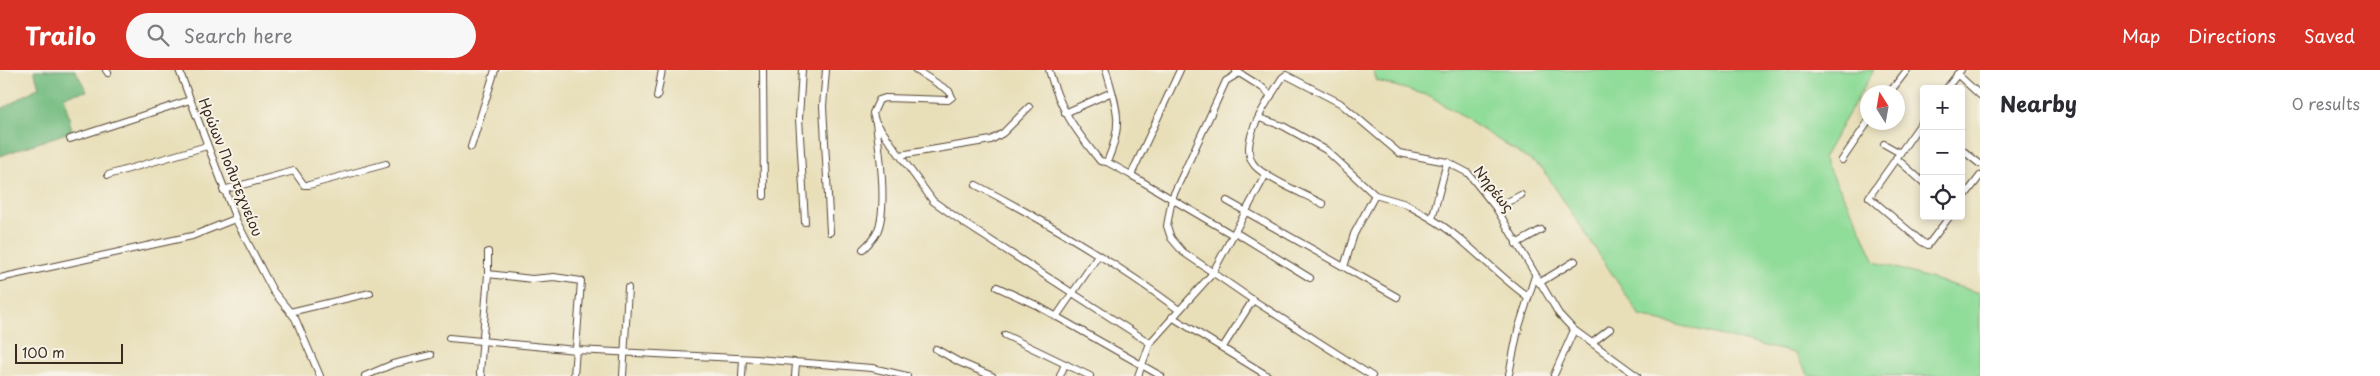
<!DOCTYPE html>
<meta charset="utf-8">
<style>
body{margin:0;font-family:"Playpen Sans",sans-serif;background:#f7f7f7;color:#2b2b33}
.controls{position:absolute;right:15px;top:15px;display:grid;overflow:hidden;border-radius:5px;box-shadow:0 2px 8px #0003}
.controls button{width:45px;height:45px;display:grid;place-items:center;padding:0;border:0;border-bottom:1px solid #e1e1e2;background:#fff;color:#2b2b33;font:25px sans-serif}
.compass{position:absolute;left:1860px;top:15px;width:45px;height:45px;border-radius:50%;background:#fff;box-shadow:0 2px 8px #0003;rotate:349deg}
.scale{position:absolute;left:15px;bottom:12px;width:108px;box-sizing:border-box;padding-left:5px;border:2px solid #3b2a1e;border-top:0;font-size:14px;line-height:18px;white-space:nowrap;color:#3b2a1e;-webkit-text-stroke:4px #f7f3e8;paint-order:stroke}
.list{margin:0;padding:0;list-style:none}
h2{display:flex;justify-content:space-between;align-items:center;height:65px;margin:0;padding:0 20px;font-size:21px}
h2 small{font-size:16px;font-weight:400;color:#7c7c81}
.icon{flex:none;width:28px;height:28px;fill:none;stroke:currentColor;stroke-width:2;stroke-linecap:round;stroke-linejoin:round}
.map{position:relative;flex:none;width:1980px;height:306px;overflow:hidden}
header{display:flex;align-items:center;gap:30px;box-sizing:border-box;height:70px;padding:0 25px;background:#d93025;color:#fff}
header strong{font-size:24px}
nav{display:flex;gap:28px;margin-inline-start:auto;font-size:18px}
.search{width:350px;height:45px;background:#f7f7f7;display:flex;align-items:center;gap:12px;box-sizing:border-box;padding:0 18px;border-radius:28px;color:#7c7c81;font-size:19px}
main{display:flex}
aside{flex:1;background:#fff}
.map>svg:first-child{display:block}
</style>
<header>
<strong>Trailo</strong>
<div class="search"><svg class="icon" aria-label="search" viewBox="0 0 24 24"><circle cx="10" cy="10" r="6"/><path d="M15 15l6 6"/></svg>Search here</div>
<nav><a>Map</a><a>Directions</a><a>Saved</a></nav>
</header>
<main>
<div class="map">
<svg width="1980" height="306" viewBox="0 0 1980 306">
<rect width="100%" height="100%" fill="#f7f3e8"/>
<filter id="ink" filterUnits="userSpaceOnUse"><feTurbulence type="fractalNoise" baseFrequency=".02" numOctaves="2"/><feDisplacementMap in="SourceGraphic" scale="10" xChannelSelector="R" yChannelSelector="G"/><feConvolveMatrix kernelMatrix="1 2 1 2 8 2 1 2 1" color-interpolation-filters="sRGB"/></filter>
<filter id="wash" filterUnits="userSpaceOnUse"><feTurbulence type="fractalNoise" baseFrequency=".0096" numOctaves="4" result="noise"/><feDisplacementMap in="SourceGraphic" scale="20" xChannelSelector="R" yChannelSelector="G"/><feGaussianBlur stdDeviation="1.12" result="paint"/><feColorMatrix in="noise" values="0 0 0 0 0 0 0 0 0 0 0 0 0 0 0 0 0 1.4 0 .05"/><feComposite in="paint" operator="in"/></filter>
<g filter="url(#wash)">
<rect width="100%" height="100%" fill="#e8dfb9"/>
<polygon fill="#90dc99" stroke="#66835c" points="1373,0 1874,0 1823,88 1858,153 1875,192 1980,223 1980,306 1809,306 1794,283 1640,246 1542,98 1430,26 1377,11"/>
<polygon fill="#74bc81" stroke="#587350" points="34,0 75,0 87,21 64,26 72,61 0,86 0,40 39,17"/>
</g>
<g filter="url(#ink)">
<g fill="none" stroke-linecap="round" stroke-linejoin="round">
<defs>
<g id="minor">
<polyline points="106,0 108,3"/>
<polyline points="179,0 237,152 273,221 295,248 320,306"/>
<polyline points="763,0 764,126"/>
<polyline points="802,0 799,48 805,152"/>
<polyline points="826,0 823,36 830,162"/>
<polyline points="916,0 949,21 952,27 948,30 885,28 879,30 873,43 875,51 933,131 967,155 1150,273"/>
<path d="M1049 0C1059 38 1076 61 1100 91L1107 92"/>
<path d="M1106 0C1117 39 1124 53 1107 92L1131 105"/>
<polyline points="1180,0 1131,105 1233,165"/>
<polyline points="1236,1 1263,18 1271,26"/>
<polyline points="1239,3 1226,11 1172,128 1167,156 1171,168 1183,182 1253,230"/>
<polyline points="1957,4 1980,25"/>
<polyline points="1946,19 1961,0"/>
<polyline points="1890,22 1907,0"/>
<polyline points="657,27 662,0"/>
<polyline points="1065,43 1112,22"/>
<polyline points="1259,48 1283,56 1326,80 1375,125 1406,134 1432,149 1447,92"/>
<polyline points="1924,49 1869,127 1922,172 1928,175 1950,146"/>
<polyline points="70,69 190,30"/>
<polyline points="1884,74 1900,83"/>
<polyline points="471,77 495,0"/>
<polyline points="1961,79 1980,94"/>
<polyline points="900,85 991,70 1003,63 1029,37"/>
<polyline points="1896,88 1924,113"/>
<polyline points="1842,90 1868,52"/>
<polyline points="108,105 207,76"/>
<path d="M976 115C1047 152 1115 192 1179 240"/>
<polyline points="223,120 294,101 304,115 309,115 386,94"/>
<polyline points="1227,131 1397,227"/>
<polyline points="1961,131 1980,106"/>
<path d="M1323 134C1306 125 1267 109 1255 96 1235 74 1270 28 1282 8L1286 5 1340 33 1399 83 1447 92 1468 103 1496 138 1559 244 1574 260 1637 306"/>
<polyline points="1496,138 1521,125"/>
<path d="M1432 149C1467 170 1494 203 1528 227"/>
<polyline points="1235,162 1310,208"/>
<polyline points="1516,174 1541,160"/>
<path d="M863 179C867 175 873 170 876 164 889 141 879 79 876 53"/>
<polyline points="1344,197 1354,164 1375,125"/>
<polyline points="488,204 488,182"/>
<polyline points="0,208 192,166 235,149"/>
<polyline points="1539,213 1575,191"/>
<polyline points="997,217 1036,235 1161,306"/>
<polyline points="290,242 370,223"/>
<polyline points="1056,247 1098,186"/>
<polyline points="1172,247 1268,306"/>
<polyline points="1005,265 1090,306"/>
<polyline points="449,268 576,280 756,289 872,298 907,306"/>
<polyline points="1592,273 1610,259"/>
<polyline points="1223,277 1253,230 1372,306"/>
<polyline points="936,279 959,292 992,306"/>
<polyline points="1509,304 1518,260 1535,206"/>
<polyline points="1554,305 1574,260"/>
<polyline points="365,306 393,294 431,285"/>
<polyline points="482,306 480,303 488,204 532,209 554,207 581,211 574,306"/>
<polyline points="623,306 628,218"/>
<polyline points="742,306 743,289"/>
<polyline points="795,306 796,293"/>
<polyline points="1060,306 1065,294"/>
<polyline points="1138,306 1150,273 1212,204 1266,104"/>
</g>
</defs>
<use href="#minor" stroke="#554535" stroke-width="8"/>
<use href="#minor" stroke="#fff" stroke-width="6"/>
</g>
</g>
<g text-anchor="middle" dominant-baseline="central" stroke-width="4" stroke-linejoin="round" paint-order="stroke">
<g font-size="14" fill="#3b2a1e" stroke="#f7f3e8">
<text transform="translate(231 97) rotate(68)">Ηρώων Πολυτεχνείου</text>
<text transform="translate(1494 119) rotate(52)">Νηρέως</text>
</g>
</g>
</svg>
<div class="controls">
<button>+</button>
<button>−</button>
<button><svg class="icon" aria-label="locate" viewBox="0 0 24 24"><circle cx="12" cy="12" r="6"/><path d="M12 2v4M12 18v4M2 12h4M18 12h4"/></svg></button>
</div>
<svg class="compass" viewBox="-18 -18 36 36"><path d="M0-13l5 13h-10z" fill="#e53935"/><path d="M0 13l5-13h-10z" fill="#7c7c81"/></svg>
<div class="scale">100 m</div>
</div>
<aside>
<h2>Nearby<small>0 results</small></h2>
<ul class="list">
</ul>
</aside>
</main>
